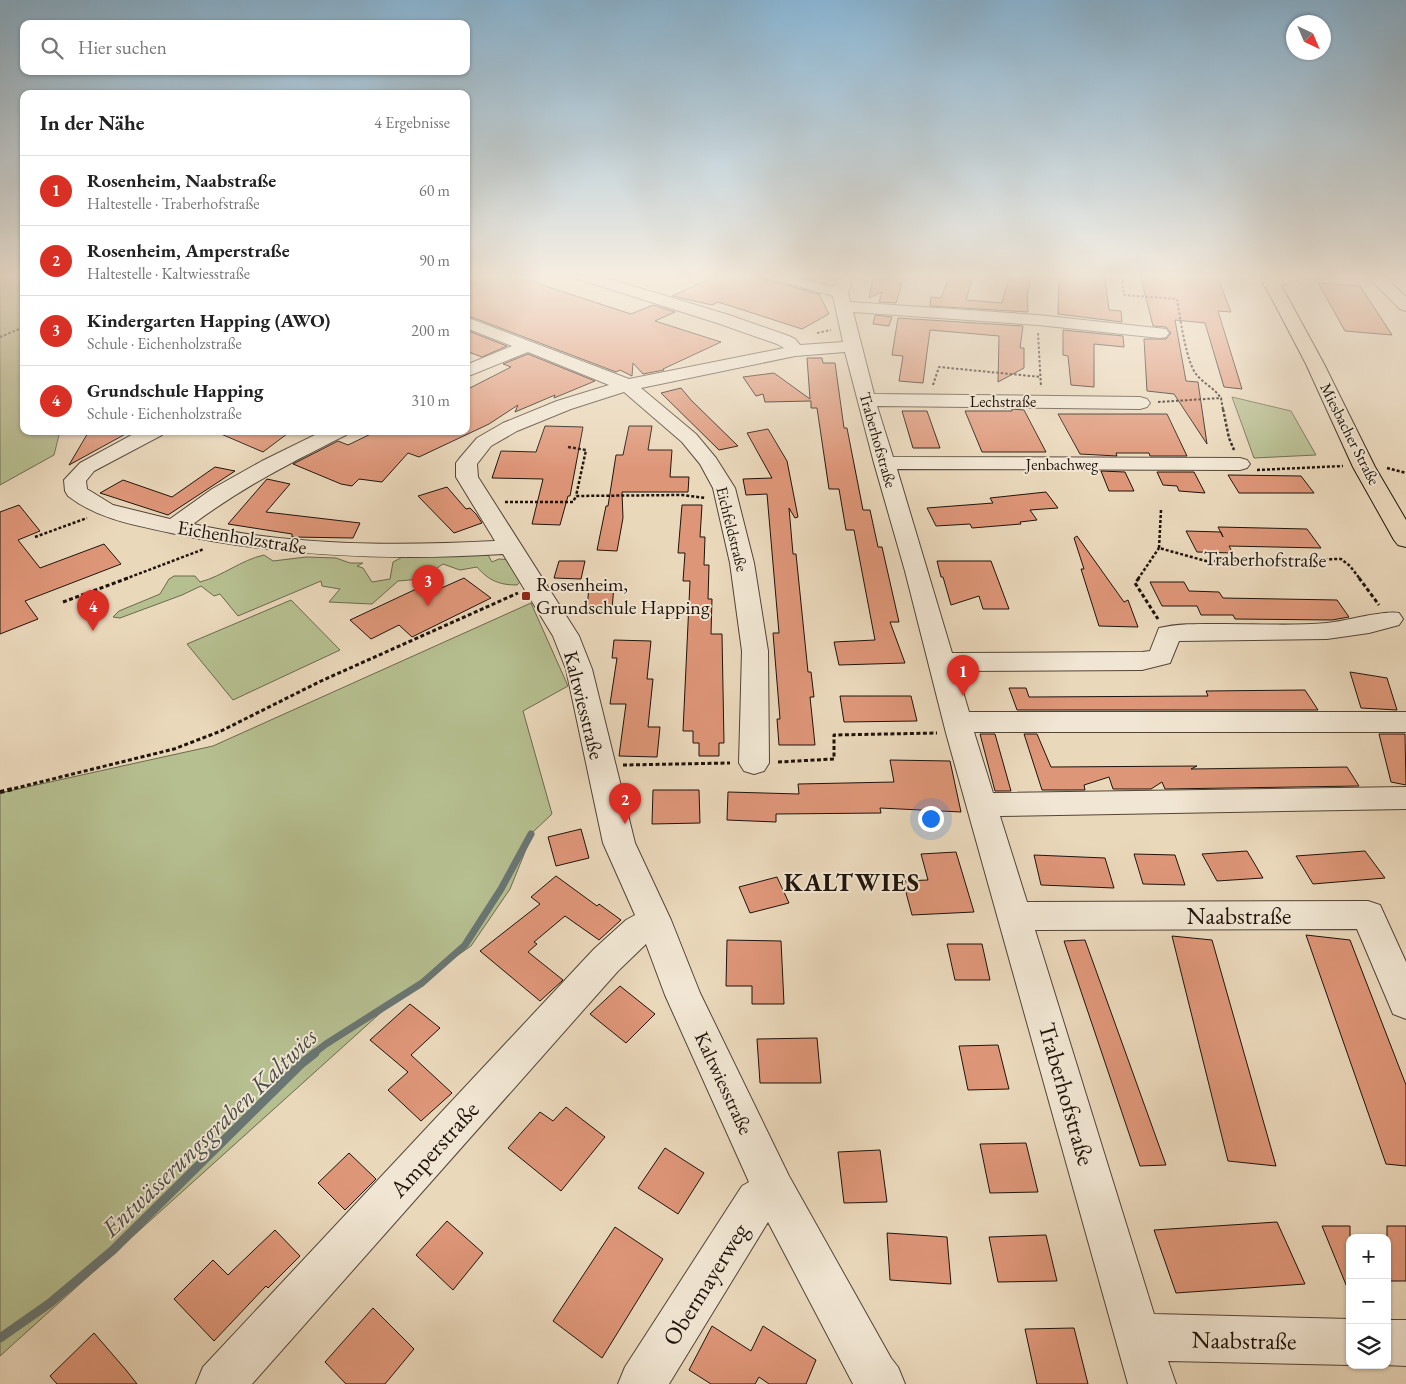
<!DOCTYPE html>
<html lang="de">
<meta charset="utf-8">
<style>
body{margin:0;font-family:"EB Garamond",serif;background:#f2f2f2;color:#222}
.controls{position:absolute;right:15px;bottom:15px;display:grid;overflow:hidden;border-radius:10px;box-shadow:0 1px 4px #0004}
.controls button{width:45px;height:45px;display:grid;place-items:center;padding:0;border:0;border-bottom:1px solid #e0e0e0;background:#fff;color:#222;font:25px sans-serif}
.compass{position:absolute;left:1286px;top:15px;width:45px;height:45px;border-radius:50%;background:#fff;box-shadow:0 1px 4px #0004;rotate:136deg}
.you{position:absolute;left:930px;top:818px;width:18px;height:18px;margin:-12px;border:4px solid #fff;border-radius:50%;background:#1a73e8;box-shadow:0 0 0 8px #1a73e833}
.badge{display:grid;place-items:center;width:32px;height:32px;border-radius:50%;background:#d93025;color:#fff;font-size:16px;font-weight:700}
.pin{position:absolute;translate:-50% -41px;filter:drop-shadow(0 1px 2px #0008)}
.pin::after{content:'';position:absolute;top:26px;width:18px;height:15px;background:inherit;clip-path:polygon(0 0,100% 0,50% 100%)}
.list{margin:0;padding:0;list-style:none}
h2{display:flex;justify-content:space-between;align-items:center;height:65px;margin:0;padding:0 20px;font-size:21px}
h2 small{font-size:16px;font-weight:400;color:#767676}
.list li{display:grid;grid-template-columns:32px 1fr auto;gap:15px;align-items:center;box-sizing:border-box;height:70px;padding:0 20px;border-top:1px solid #e0e0e0}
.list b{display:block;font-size:19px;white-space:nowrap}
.list p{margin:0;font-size:16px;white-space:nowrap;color:#767676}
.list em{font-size:16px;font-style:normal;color:#767676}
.icon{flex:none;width:28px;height:28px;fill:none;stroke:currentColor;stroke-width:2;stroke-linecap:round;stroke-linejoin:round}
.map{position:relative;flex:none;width:1406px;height:1384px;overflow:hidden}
.search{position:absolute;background:#fff;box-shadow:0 1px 4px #0004;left:20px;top:20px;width:450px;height:55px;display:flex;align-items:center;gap:12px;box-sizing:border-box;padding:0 18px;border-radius:10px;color:#767676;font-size:19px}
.panel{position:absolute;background:#fff;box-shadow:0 1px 4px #0004;left:20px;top:90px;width:450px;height:345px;border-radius:10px}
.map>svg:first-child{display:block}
</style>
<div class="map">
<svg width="1406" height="1384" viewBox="0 0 1406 1384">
<rect width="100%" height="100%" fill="#ead8bb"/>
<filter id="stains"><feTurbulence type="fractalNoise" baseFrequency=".004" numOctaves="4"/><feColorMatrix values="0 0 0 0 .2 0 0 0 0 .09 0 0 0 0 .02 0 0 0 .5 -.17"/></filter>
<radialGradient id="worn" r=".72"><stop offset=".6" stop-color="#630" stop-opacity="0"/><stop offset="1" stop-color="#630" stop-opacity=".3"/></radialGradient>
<g fill="#b6bf90" stroke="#6a694e">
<polygon points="0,274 24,274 24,431 60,431 54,455 0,485"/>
<polygon points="1232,397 1291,411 1316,455 1254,458"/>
<path d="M408 554 488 555 492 562 499 559 513 560 523 579 517 585C500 585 489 581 477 567L460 570 443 564 421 579 398 581 372 604 329 602 340 589 322 586 321 581 238 616 220 594 214 596 201 586 182 595 120 618 113 617 119 611 160 594 169 579 174 576H195L200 582C223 576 241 560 264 555L273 561 306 557 336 558 350 563H363L357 566 363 568 372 582 390 579 393 562Z"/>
<polygon points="291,600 340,650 233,700 187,644"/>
<polygon points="531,603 568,686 523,711 552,814 533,832 510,889 471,946 397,998 0,1356 0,793 213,746"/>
</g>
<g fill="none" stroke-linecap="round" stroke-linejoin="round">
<polyline stroke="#697673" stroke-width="7" points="313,1054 326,1044 422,983 465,945 501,889 531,834"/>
<polyline stroke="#697673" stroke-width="9" points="0,1338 50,1303 113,1250 301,1064 315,1053"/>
</g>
<g fill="#de9678" stroke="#1f130b">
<polygon points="466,274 508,274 631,314 653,305 675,312 655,321 721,342 663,369 664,370 643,374 633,363 632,376 620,370 616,372 466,315"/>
<polygon points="720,274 759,274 764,279 819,294 829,314 802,329 718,302 712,305 672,296"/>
<polygon points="874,274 918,274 898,284 902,284 896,303 879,302 882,292 869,298"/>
<polygon points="950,274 974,274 966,300 1002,303 1010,274 1032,274 1027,295 1028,312 930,306 931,297 941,298"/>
<polygon points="1059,274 1104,274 1109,310 1121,311 1122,322 1058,314"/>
<polygon points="1140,274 1217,276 1231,312 1218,311 1242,389 1224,387 1205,323 1175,320 1186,381 1198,382 1207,444 1174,394 1147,391 1144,339 1166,339 1171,333 1166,327 1153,326"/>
<polygon points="1318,283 1360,286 1392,335 1345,331"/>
<polygon points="875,315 892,317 889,326 873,324"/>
<polygon points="898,318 1023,326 1020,348 1024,348 1024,368 998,382 999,336 930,330 923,383 899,381 903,356 892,355"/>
<polygon points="466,330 507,346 482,357 466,351"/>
<polygon points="1063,330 1123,336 1124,347 1094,344 1094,387 1071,385 1068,356 1063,355"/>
<polygon points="528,354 595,381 554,398 555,395 515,412 518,405 489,424 419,457 408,453 382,482 359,479 352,486 341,484 293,464 338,441 348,445 377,431 466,431 466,390 511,367 503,364"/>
<polygon points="807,358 822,358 823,363 835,363 844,428 847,428 863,510 870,510 878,547 882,547 899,622 890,622 905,663 839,665 834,642 875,640 854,530 846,530 839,489 829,489 817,408 811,408 811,401 765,402 763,394 756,396 743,377 774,373 810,399"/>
<polygon points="681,388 691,400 738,446 719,450 661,393"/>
<polygon points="1012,409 1024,410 1046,452 982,452 965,411 1012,411"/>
<polygon points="902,411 927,411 940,448 913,448"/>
<polygon points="1058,414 1167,414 1187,456 1150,456 1149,453 1116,453 1117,456 1080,454"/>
<polygon points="545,426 583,427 570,496 568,496 560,525 532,524 543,479 492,478 501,451 536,452"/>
<polygon points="629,426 652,426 648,450 672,450 670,477 689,477 688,492 622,492 623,518 617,551 597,550 606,506 608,506 616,455 623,455"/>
<polygon points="768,429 787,461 798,517 795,518 789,508 793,554 796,554 808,672 811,672 814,697 810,697 815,745 779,745 777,719 780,719 773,633 779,633 767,494 746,495 743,479 772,478 747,433"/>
<polygon points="89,431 131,431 69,465"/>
<polygon points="214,431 291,431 263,452"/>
<polygon points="215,467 235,471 168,515 100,493 123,480 172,497"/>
<polygon points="1101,471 1125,472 1134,491 1109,491"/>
<polygon points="1157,472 1194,472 1205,493 1179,491 1177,486 1163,485"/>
<polygon points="1228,475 1301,476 1314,493 1239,493"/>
<polygon points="267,479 290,484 266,512 360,523 353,538 292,537 292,534 228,524"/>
<polygon points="447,487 466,509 470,508 476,514 482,523 454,533 418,496"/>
<polygon points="1046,492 1058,508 1030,510 1037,520 1020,522 1021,524 972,528 970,524 936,526 927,508 993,503 990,498"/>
<polygon points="19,505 40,531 18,540 40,568 104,544 121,564 25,601 38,619 0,634 0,512"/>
<polygon points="682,505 702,505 700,537 705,537 704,565 709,565 708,599 712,599 711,634 722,634 724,743 719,743 719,756 699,756 699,743 693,743 693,731 683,731 690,581 683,581 685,553 678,553"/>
<polygon points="1218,527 1307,529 1321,548 1229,546 1233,553 1197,552 1186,531 1221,532 1223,537"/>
<polygon points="1077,536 1124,602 1128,600 1138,627 1099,626 1081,569 1084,569 1074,538"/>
<polygon points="559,561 585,561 581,579 554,578"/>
<polygon points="937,561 991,561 1009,609 983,609 979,596 951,605 943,577 941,577"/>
<polygon points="464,578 491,598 412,637 399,625 371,639 350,620 429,583 437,590"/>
<polygon points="1150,582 1184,582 1189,591 1219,592 1223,598 1337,600 1349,617 1332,620 1235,619 1233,615 1201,615 1197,606 1162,606"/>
<polygon points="589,586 614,586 612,609 587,609"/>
<polygon points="614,640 651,641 647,679 653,679 648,727 660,727 657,757 619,756 626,704 610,704 617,658 612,658"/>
<polygon points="1350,672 1387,678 1397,710 1361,708"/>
<polygon points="1009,688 1026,688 1029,697 1208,696 1206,691 1305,690 1318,710 1017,710"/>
<polygon points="840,696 911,696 917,721 844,722"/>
<polygon points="980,734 995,734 1011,791 995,791"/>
<polygon points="1024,734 1037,734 1051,767 1197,766 1191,769 1347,767 1359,786 1165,789 1162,782 1151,789 1113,789 1109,777 1084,785 1085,790 1042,790"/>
<polygon points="1379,734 1405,734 1406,785 1391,782"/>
<polygon points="890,760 950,761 961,812 880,808 881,813 776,814 776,822 727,820 728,792 799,794 798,784 894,782"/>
<polygon points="653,790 699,790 700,823 652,824"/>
<polygon points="581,829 589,858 556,866 548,837"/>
<polygon points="1247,851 1263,878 1217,881 1202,854"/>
<polygon points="1365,851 1385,878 1313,884 1296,856"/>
<polygon points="956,852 974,912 912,915 903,881 928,880 921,854"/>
<polygon points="1134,854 1175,855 1185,885 1143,884"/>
<polygon points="1034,855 1105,858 1114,888 1041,885"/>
<polygon points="556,876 597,906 599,904 621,920 599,940 565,916 534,942 537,944 528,952 563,980 540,1001 480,951 540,904 531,897"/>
<polygon points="777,877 789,903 750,913 739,887"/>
<polygon points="1306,935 1350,940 1406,1085 1406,1166 1386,1164"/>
<polygon points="1172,936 1212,940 1276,1166 1228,1161"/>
<polygon points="727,940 781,941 784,1004 752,1004 752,986 726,986"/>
<polygon points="1085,940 1166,1165 1140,1166 1064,941"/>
<polygon points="947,944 982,944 990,980 955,980"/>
<polygon points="620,986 655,1014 626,1043 590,1014"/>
<polygon points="410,1004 440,1028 411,1055 452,1093 421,1121 388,1090 408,1072 370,1040"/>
<polygon points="817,1038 821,1083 760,1083 757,1039"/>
<polygon points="998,1045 1009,1089 968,1090 959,1046"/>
<polygon points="566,1107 605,1137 561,1191 508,1148 540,1112 553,1121"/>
<polygon points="1026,1143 1038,1192 990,1193 980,1144"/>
<polygon points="665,1148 704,1173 678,1214 638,1188"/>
<polygon points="880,1150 887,1202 844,1203 838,1152"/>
<polygon points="349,1153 376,1179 345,1210 318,1183"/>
<polygon points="447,1221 483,1253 453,1290 416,1255"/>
<polygon points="1277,1222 1305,1284 1176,1293 1154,1230"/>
<polygon points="1322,1226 1350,1226 1350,1292 1349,1292"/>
<rect x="1387" y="1226" width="19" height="55"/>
<polygon points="615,1227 663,1259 602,1358 553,1321"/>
<polygon points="275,1230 300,1256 268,1288 266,1286 214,1341 174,1299 213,1260 228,1275"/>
<polygon points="887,1233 947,1237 951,1284 890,1280"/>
<polygon points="1046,1235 1057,1281 998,1282 989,1237"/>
<polygon points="373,1308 414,1349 385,1384 346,1384 325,1362"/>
<polygon points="712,1326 751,1351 763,1326 816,1360 806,1384 769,1384 759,1377 755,1384 711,1384 689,1370"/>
<polygon points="1074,1328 1088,1384 1037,1384 1025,1329"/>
<polygon points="94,1333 126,1370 137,1384 57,1384 50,1376"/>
</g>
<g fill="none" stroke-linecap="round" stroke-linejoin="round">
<defs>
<g id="minor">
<path d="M569 274H593L729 315 789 336 795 339 800 345 843 342 833 296 764 277 761 274H787L834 287 839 274H855L848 293 850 302 1038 315 1166 329 1169 333 1166 337 1160 338 1038 325 853 312 874 394 1140 397 1147 399 1150 403 1147 407 1140 409 877 406 893 457 1240 458 1247 460 1250 464 1247 468 1240 470 897 469 952 653 1142 652 1150 651 1159 628C1180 623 1202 624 1224 624 1258 624 1293 626 1327 623 1346 621 1384 610 1399 613L1403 619 1399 625 1369 633 1327 639 1179 641 1170 663 1142 670 957 671 969 712H1406V732H974L993 793 1406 787V809L1000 816 1027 902 1368 901 1380 905 1406 962V1019L1393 1014 1357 929 1035 930 1154 1314 1350 1319V1365L1168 1361 1176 1384H1128L946 733 905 571 874 463 845 352 795 356 641 388 696 434 716 458 735 488 754 563 768 651 769 763 764 771 754 774 744 771 739 763 742 651 730 563 713 488 700 464 682 442 624 392 571 409 517 431 491 446 477 464 478 477 579 636 592 669 635 843 671 920 700 993 789 1176 891 1358 898 1367 905 1384H853L768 1222 669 1384H618L625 1367 742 1186 749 1182 665 995 646 944 618 971 252 1384H196L203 1367 594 949 626 920 635 915 603 843 566 669 553 636 503 554C391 561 281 557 171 533 134 525 98 519 68 496L65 491 64 480 80 463 139 431H165L162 435 94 471 86 481 87 489 113 505 170 519 212 489 262 461 323 431H349L346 435C290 463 243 487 193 524 291 546 395 546 495 541L456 477V463L459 459 477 438 503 423 557 401 609 385 528 352 466 377V365L512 346 466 328V317L629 379 784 348 777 344 717 323 572 277Z"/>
<polygon points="1284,274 1307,274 1304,277 1271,289 1265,287 1263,284 1265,281"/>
<polygon points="1365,274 1382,274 1406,297 1406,311 1400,309"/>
<polygon points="1387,1320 1406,1320 1406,1366 1385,1365 1387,1365"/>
</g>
<polygon id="major" points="1259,274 1275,274 1324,364 1375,467 1406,520 1406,547 1398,545 1394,540 1353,467 1306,364"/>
</defs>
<use href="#minor" stroke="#524437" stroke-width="2"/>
<use href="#major" stroke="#1f130b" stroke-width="2"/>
<g stroke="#1f130b" stroke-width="2" stroke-dasharray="2.5 2" stroke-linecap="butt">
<polyline points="1122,274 1122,276"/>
<path d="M1122 281 1124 295 1177 299C1180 317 1186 361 1196 374 1203 383 1214 388 1221 398"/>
<polyline points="817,333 831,330"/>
<polyline points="1038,333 1041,387"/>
<polyline points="0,337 24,327"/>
<polyline points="933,385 939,367 1041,377"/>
<polyline points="1158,402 1221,398 1223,410"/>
</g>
<g stroke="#1f130b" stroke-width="2.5" stroke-dasharray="3 2" stroke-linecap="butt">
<polyline points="1223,409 1229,438 1234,450"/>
<polyline points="568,447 586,450 576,496"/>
<polyline points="1387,468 1406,473"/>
<polyline points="1257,470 1343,466"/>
<polyline points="505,502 573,502 576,496 682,495 706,498"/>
<polyline points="1161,510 1159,548 1206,561 1341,559 1350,566 1360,579"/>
<polyline points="35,537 87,518"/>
<polyline points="125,579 204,549"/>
<polyline points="1138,579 1159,548"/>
</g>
<g stroke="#1f130b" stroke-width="3" stroke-dasharray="4 2.5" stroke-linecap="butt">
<polyline points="1139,578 1135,583 1158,619"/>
<polyline points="1359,578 1379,605"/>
<polyline points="63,602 128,578"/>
<polyline points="778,762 834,759 834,735 937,733"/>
<polyline points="623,765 730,763"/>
<polyline points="8,790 174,749 221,731 321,681 518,593"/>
</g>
<polyline stroke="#1f130b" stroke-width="4" stroke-dasharray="4.5 3" stroke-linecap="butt" points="0,792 13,789"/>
<use href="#minor" fill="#f1e6d3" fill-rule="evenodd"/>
<use href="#major" fill="#ead8bb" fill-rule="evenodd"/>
</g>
<linearGradient id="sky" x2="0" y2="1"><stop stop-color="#89b6d5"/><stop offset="0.59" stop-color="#f6ede0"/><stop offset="1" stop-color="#f6ede0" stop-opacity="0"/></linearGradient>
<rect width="1406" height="468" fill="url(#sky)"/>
<rect fill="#8f2418" stroke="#f1e6d3" stroke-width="2" x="521" y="591" width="10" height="10" rx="2.5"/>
<g text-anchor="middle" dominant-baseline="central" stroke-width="4" stroke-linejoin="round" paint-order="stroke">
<g font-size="16" fill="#1f130b" stroke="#f1e6d3">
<text x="1003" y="401">Lechstraße</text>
<text transform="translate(1350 434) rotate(63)">Miesbacher Straße</text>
<text transform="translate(878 440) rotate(74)">Traberhofstraße</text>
<text x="1062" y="464">Jenbachweg</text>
<text transform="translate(732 529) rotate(76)">Eichfeldstraße</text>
</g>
<g font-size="20" fill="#1f130b" stroke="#f1e6d3">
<text transform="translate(242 537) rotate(9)">Eichenholzstraße</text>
<text transform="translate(1265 559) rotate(1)">Traberhofstraße</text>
<text transform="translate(584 705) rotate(76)">Kaltwiesstraße</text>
<text transform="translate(724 1083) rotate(65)">Kaltwiesstraße</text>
</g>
<g font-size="20" fill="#1f130b" stroke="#f1e6d3" text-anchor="start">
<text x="536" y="584">Rosenheim,<tspan x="536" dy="23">Grundschule Happing</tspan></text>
</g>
<g font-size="24" fill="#1f130b" stroke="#f1e6d3">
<text x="1239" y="915">Naabstraße</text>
<text transform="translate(1067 1094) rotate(74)">Traberhofstraße</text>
<text transform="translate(434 1149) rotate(-48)">Amperstraße</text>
<text transform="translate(705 1284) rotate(-58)">Obermayerweg</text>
<text transform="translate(1244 1340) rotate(1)">Naabstraße</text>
</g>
<g font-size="25" font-weight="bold" letter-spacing="1" fill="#1f130b" stroke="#f1e6d3">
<text x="852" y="882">KALTWIES</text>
</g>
<g font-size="25" font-style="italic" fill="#4a4d48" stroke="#f1e6d3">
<text transform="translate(209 1132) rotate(-44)">Entwässerungsgraben Kaltwies</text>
</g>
</g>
<rect width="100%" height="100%" filter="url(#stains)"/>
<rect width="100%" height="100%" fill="url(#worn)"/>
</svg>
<div class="controls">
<button>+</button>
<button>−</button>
<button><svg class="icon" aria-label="layers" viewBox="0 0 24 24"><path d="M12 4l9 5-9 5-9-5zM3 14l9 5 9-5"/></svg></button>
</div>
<svg class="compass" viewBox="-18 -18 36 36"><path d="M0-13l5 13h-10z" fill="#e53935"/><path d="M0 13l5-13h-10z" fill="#767676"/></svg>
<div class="you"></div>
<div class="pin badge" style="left:963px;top:696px">1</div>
<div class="pin badge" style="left:625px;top:824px">2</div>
<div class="pin badge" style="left:428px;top:606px">3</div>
<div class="pin badge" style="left:93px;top:631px">4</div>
<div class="search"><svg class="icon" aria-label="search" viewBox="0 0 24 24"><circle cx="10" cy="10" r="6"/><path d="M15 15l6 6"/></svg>Hier suchen</div>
<section class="panel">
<h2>In der Nähe<small>4 Ergebnisse</small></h2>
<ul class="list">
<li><span class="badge">1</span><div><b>Rosenheim, Naabstraße</b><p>Haltestelle · Traberhofstraße</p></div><em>60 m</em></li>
<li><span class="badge">2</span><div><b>Rosenheim, Amperstraße</b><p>Haltestelle · Kaltwiesstraße</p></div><em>90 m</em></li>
<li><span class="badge">3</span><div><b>Kindergarten Happing (AWO)</b><p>Schule · Eichenholzstraße</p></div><em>200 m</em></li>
<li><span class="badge">4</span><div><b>Grundschule Happing</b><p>Schule · Eichenholzstraße</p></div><em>310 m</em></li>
</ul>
</section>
</div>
